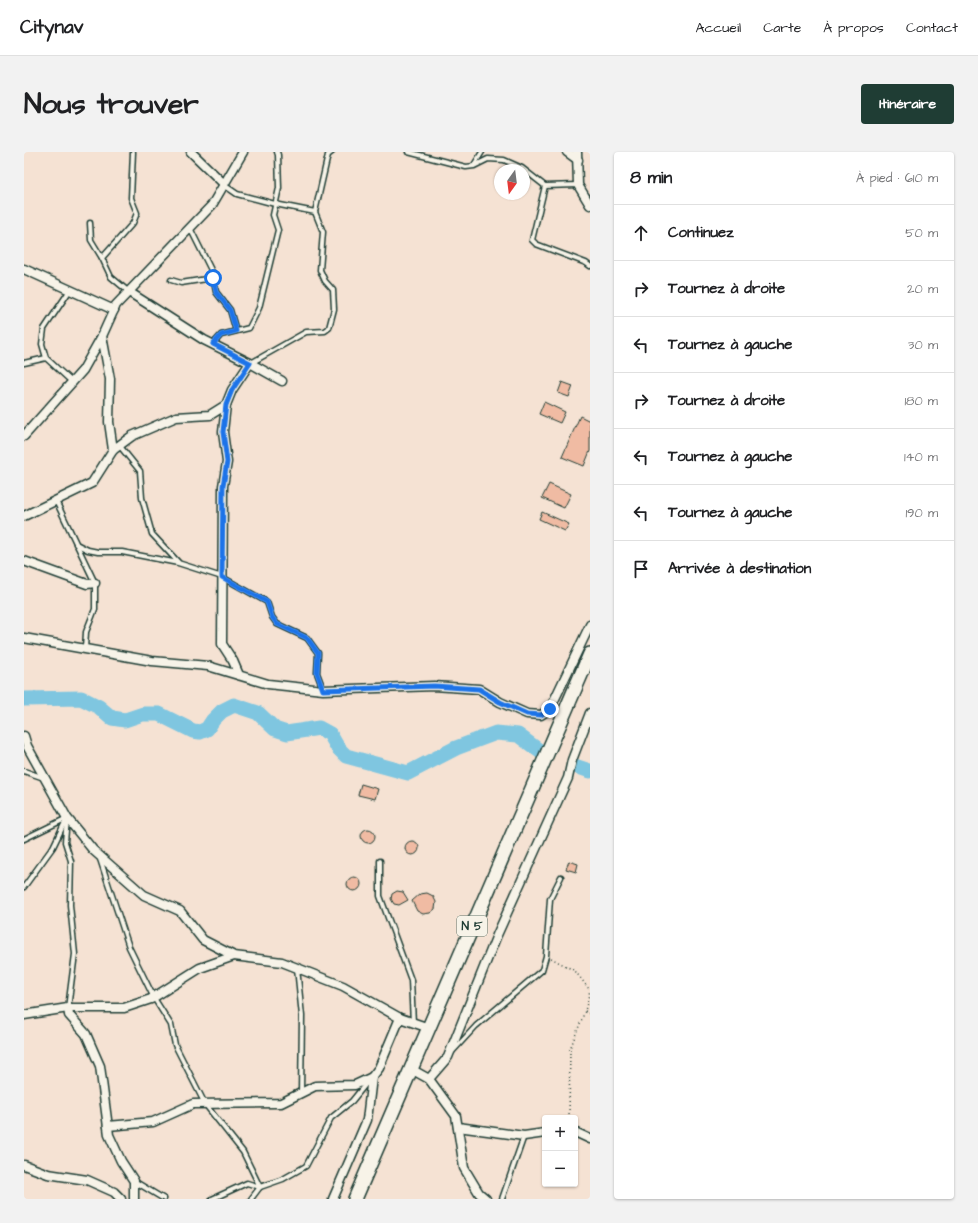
<!DOCTYPE html>
<html lang="fr">
<meta charset="utf-8">
<style>
body{margin:0;font-family:"Architects Daughter",sans-serif;background:#f2f2f2;color:#202124}
.controls{position:absolute;right:12px;bottom:12px;display:grid;overflow:hidden;border-radius:4px;box-shadow:0 1px 3px #0004}
.controls button{width:36px;height:36px;display:grid;place-items:center;padding:0;border:0;border-bottom:1px solid #e0e0e0;background:#fff;color:#202124;font:20px sans-serif}
.compass{position:absolute;left:470px;top:12px;width:36px;height:36px;border-radius:50%;background:#fff;box-shadow:0 1px 3px #0004;rotate:194deg}
.stop{position:absolute;width:12px;height:12px;margin:-9px;border:3px solid #1a73e8;border-radius:50%;background:#fff}
.stop.end{background:#1a73e8;border-color:#fff;box-shadow:0 1px 4px #0008}
.list{margin:0;padding:0;list-style:none}
h2{display:flex;justify-content:space-between;align-items:center;height:52px;margin:0;padding:0 16px;font-size:17px}
h2 small{font-size:13px;font-weight:400;color:#757577}
.list li{display:grid;grid-template-columns:26px 1fr auto;gap:12px;align-items:center;box-sizing:border-box;height:56px;padding:0 16px;border-top:1px solid #e0e0e0}
.list b{display:block;font-size:15px;white-space:nowrap}
.list em{font-size:13px;font-style:normal;color:#757577}
.icon{flex:none;width:22px;height:22px;fill:none;stroke:currentColor;stroke-width:2;stroke-linecap:round;stroke-linejoin:round}
.map{position:relative;flex:none;width:566px;height:1047px;overflow:hidden;border-radius:4px}
header{display:flex;align-items:center;gap:24px;box-sizing:border-box;height:56px;padding:0 20px;background:#fff;border-bottom:1px solid #e0e0e0}
header strong{font-size:19px}
nav{display:flex;gap:22px;margin-inline-start:auto;font-size:14px}
.intro{display:flex;align-items:center;justify-content:space-between;box-sizing:border-box;height:96px;padding:0 24px}
h1{margin:0;font-size:28px}
.button{padding:10px 18px;border-radius:4px;background:#1f3d34;color:#fff;font-size:14px;font-weight:700}
main{display:flex;gap:24px;padding:0 24px}
aside{flex:1;background:#fff;border-radius:4px;box-shadow:0 1px 3px #0004}
.map>svg:first-child{display:block}
</style>
<header>
<strong>Citynav</strong>
<nav><a>Accueil</a><a>Carte</a><a>À propos</a><a>Contact</a></nav>
</header>
<div class="intro"><h1>Nous trouver</h1><a class="button">Itinéraire</a></div>
<main>
<div class="map">
<svg width="566" height="1047" viewBox="0 0 566 1047">
<rect width="100%" height="100%" fill="#f5e2d3"/>
<filter id="ink" filterUnits="userSpaceOnUse"><feTurbulence type="fractalNoise" baseFrequency=".025" numOctaves="2"/><feDisplacementMap in="SourceGraphic" scale="8" xChannelSelector="R" yChannelSelector="G"/><feConvolveMatrix kernelMatrix="1 2 1 2 8 2 1 2 1" color-interpolation-filters="sRGB"/></filter>
<g filter="url(#ink)">
<g fill="none" stroke-linecap="round" stroke-linejoin="round">
<g stroke="#7fc6e0" stroke-width="15">
<polyline points="0,547 57,546 75,555 88,566 101,568 119,562 135,562 169,579 176,580 183,577 189,568 198,559 210,553 234,561 251,577 263,581 295,576 306,582 314,596 322,604 384,621 432,596 472,581 494,583 517,600"/>
<polyline points="551,614 566,619"/>
</g>
</g>
<g fill="#f0bba3" stroke="#1f3d34">
<polygon points="538,230 549,234 545,245 534,241"/>
<polygon points="520,250 541,260 536,271 515,262"/>
<polygon points="556,264 566,269 566,299 560,314 538,305"/>
<polygon points="525,332 547,342 540,356 518,346"/>
<polygon points="518,360 545,372 541,379 515,367"/>
<polygon points="337,632 354,637 351,647 334,643"/>
<circle cx="344" cy="684" r="7"/>
<circle cx="388" cy="696" r="7"/>
<polygon points="545,709 554,712 552,720 542,717"/>
<circle cx="330" cy="732" r="7"/>
<polygon points="373,739 379,740 384,748 375,753 370,752 367,747 368,742"/>
<polygon points="403,741 409,744 412,750 411,757 406,761 399,762 393,759 388,749 396,742"/>
</g>
<g fill="none" stroke-linecap="round" stroke-linejoin="round">
<defs>
<g id="service">
<polyline points="384,0 442,15 450,14 464,7 480,8 498,16 521,34 554,33"/>
<polyline points="450,13 458,0"/>
<polyline points="200,33 213,42 251,52 291,60"/>
<polyline points="521,34 508,88 512,92 562,111 566,114"/>
<polyline points="66,71 67,88 78,106 87,125 105,140"/>
<polyline points="166,76 188,120 192,140 206,158 212,179"/>
<polyline points="78,106 109,71 113,61 107,46 109,0"/>
<polyline points="147,128 157,131 189,126"/>
<polyline points="46,138 20,177 18,192 22,206 48,230"/>
<polyline points="189,192 197,183 225,176 235,156 254,78 249,63 255,36 254,3 253,0"/>
<polyline points="0,211 22,206"/>
<polyline points="227,211 282,180 301,179 305,176 310,157 309,138 301,129 296,118 299,80 291,60 304,3 308,0"/>
<polyline points="95,293 116,319 118,346 128,382 154,410"/>
<polyline points="32,349 71,431 71,457 62,480 61,497"/>
<polyline points="52,392 64,398 74,400 98,400 154,411 198,425 243,450 248,465 253,472 283,486 294,501 293,521 299,537"/>
<polyline points="0,619 20,626"/>
<polyline points="43,667 41,690 47,709 46,753 51,802 44,856"/>
<polyline points="0,687 43,666"/>
<polyline points="76,707 105,795 130,846 147,873 151,893 181,952 219,1000 236,1035"/>
<polyline points="356,709 356,744 387,828 389,871"/>
<polyline points="0,735 29,695 42,668"/>
<polyline points="273,816 278,864 277,941"/>
<polyline points="428,900 452,874 518,818 522,804 526,747 537,725"/>
<polyline points="110,1029 140,1047"/>
<polyline points="188,1047 223,1031 236,1035"/>
<polyline points="227,1047 236,1035 259,1027 282,1014 307,966 328,949 345,928"/>
<polyline points="478,1047 500,984"/>
</g>
<g id="minor">
<polyline points="167,0 200,32"/>
<polyline points="543,0 554,8"/>
<polyline points="553,0 554,33 566,53"/>
<polyline points="0,117 90,158"/>
<polyline points="105,140 180,188 226,211 258,229"/>
<polyline points="78,184 86,227 85,270 89,298"/>
<polyline points="0,284 59,218 78,184 92,153 188,53 219,0"/>
<polyline points="0,364 68,331 89,298 108,284 152,265 186,263 202,253"/>
<polyline points="0,409 63,432 71,431"/>
<polyline points="0,486 128,509 184,514 244,532 299,538 410,534 455,537 476,550 503,562 517,563 526,557 566,473"/>
<polyline points="215,523 209,509 198,492 199,334 203,310 199,280 202,253 208,238 226,211"/>
<polyline points="0,584 3,594 43,666 69,698 120,743 156,759 179,788 210,804 258,810 319,834 376,866 405,876"/>
<polyline points="44,856 45,863 62,882 76,914 85,983 97,1009 110,1029 110,1047"/>
<polyline points="0,863 44,856 100,856 127,847 176,816 210,804"/>
<polyline points="387,917 405,927 432,964 440,1016 455,1041 462,1047"/>
<polyline points="405,927 424,905 473,783 544,626 548,608 566,561"/>
<polyline points="84,974 129,970 169,952 257,951 291,934 331,933 348,925"/>
<polyline points="434,975 500,984 521,981"/>
<polyline points="551,980 566,987"/>
<polyline points="0,1013 24,1022 63,1028 90,1040 97,1047"/>
<polyline points="309,1047 343,968 348,925 355,916 376,866"/>
</g>
<polyline id="trunk" points="331,1047 566,502"/>
</defs>
<use href="#service" stroke="#1f3d34" stroke-width="7"/>
<use href="#minor" stroke="#1f3d34" stroke-width="11"/>
<use href="#trunk" stroke="#1f3d34" stroke-width="16"/>
<g stroke="#1f3d34" stroke-width="1.5" stroke-dasharray="1 3" stroke-linecap="butt">
<polyline points="527,806 551,819 565,837"/>
<polyline points="561,859 566,862"/>
<polyline points="545,966 546,897 561,859 566,838"/>
</g>
<use href="#service" stroke="#f7f3e8" stroke-width="4"/>
<use href="#minor" stroke="#f7f3e8" stroke-width="8"/>
<use href="#trunk" stroke="#f7f3e8" stroke-width="13"/>
</g>
</g>
<g fill="none" stroke-linecap="round" stroke-linejoin="round" filter="url(#ink)">
<polyline stroke="#1a73e8" stroke-width="5" points="189,126 192,140 206,158 212,179 197,183 189,192 226,211 208,238 202,253 199,280 203,310 199,334 198,425 243,450 248,465 253,472 283,486 294,501 293,521 299,538 410,534 455,537 476,550 503,562 517,563 526,557"/>
</g>
<g text-anchor="middle" dominant-baseline="central" stroke-width="3" stroke-linejoin="round" paint-order="stroke">
<rect fill="#f7f3e8" stroke="#60746a" stroke-width="1" x="433" y="764" width="30" height="20" rx="3"/>
<g font-size="12" font-weight="bold" fill="#1f3d34">
<text x="448" y="774">N 5</text>
</g>
</g>
</svg>
<div class="controls">
<button>+</button>
<button>−</button>
</div>
<svg class="compass" viewBox="-18 -18 36 36"><path d="M0-13l5 13h-10z" fill="#e53935"/><path d="M0 13l5-13h-10z" fill="#757577"/></svg>
<div class="stop" style="left:189px;top:126px"></div>
<div class="stop end" style="left:526px;top:557px"></div>
</div>
<aside>
<h2>8 min<small>À pied · 610 m</small></h2>
<ul class="list">
<li><svg class="icon" aria-label="ahead" viewBox="0 0 24 24"><path d="M12 20V5M6 11l6-6 6 6"/></svg><div><b>Continuez</b></div><em>50 m</em></li>
<li><svg class="icon" aria-label="right" viewBox="0 0 24 24"><path d="M7 20v-9h11M14 6l5 5-5 5"/></svg><div><b>Tournez à droite</b></div><em>20 m</em></li>
<li><svg class="icon" aria-label="left" viewBox="0 0 24 24"><path d="M17 20v-9H6M10 6l-5 5 5 5"/></svg><div><b>Tournez à gauche</b></div><em>30 m</em></li>
<li><svg class="icon" aria-label="right" viewBox="0 0 24 24"><path d="M7 20v-9h11M14 6l5 5-5 5"/></svg><div><b>Tournez à droite</b></div><em>180 m</em></li>
<li><svg class="icon" aria-label="left" viewBox="0 0 24 24"><path d="M17 20v-9H6M10 6l-5 5 5 5"/></svg><div><b>Tournez à gauche</b></div><em>140 m</em></li>
<li><svg class="icon" aria-label="left" viewBox="0 0 24 24"><path d="M17 20v-9H6M10 6l-5 5 5 5"/></svg><div><b>Tournez à gauche</b></div><em>190 m</em></li>
<li><svg class="icon" aria-label="arrive" viewBox="0 0 24 24"><path d="M6 21V4h12l-3 4 3 4H6"/></svg><div><b>Arrivée à destination</b></div></li>
</ul>
</aside>
</main>
